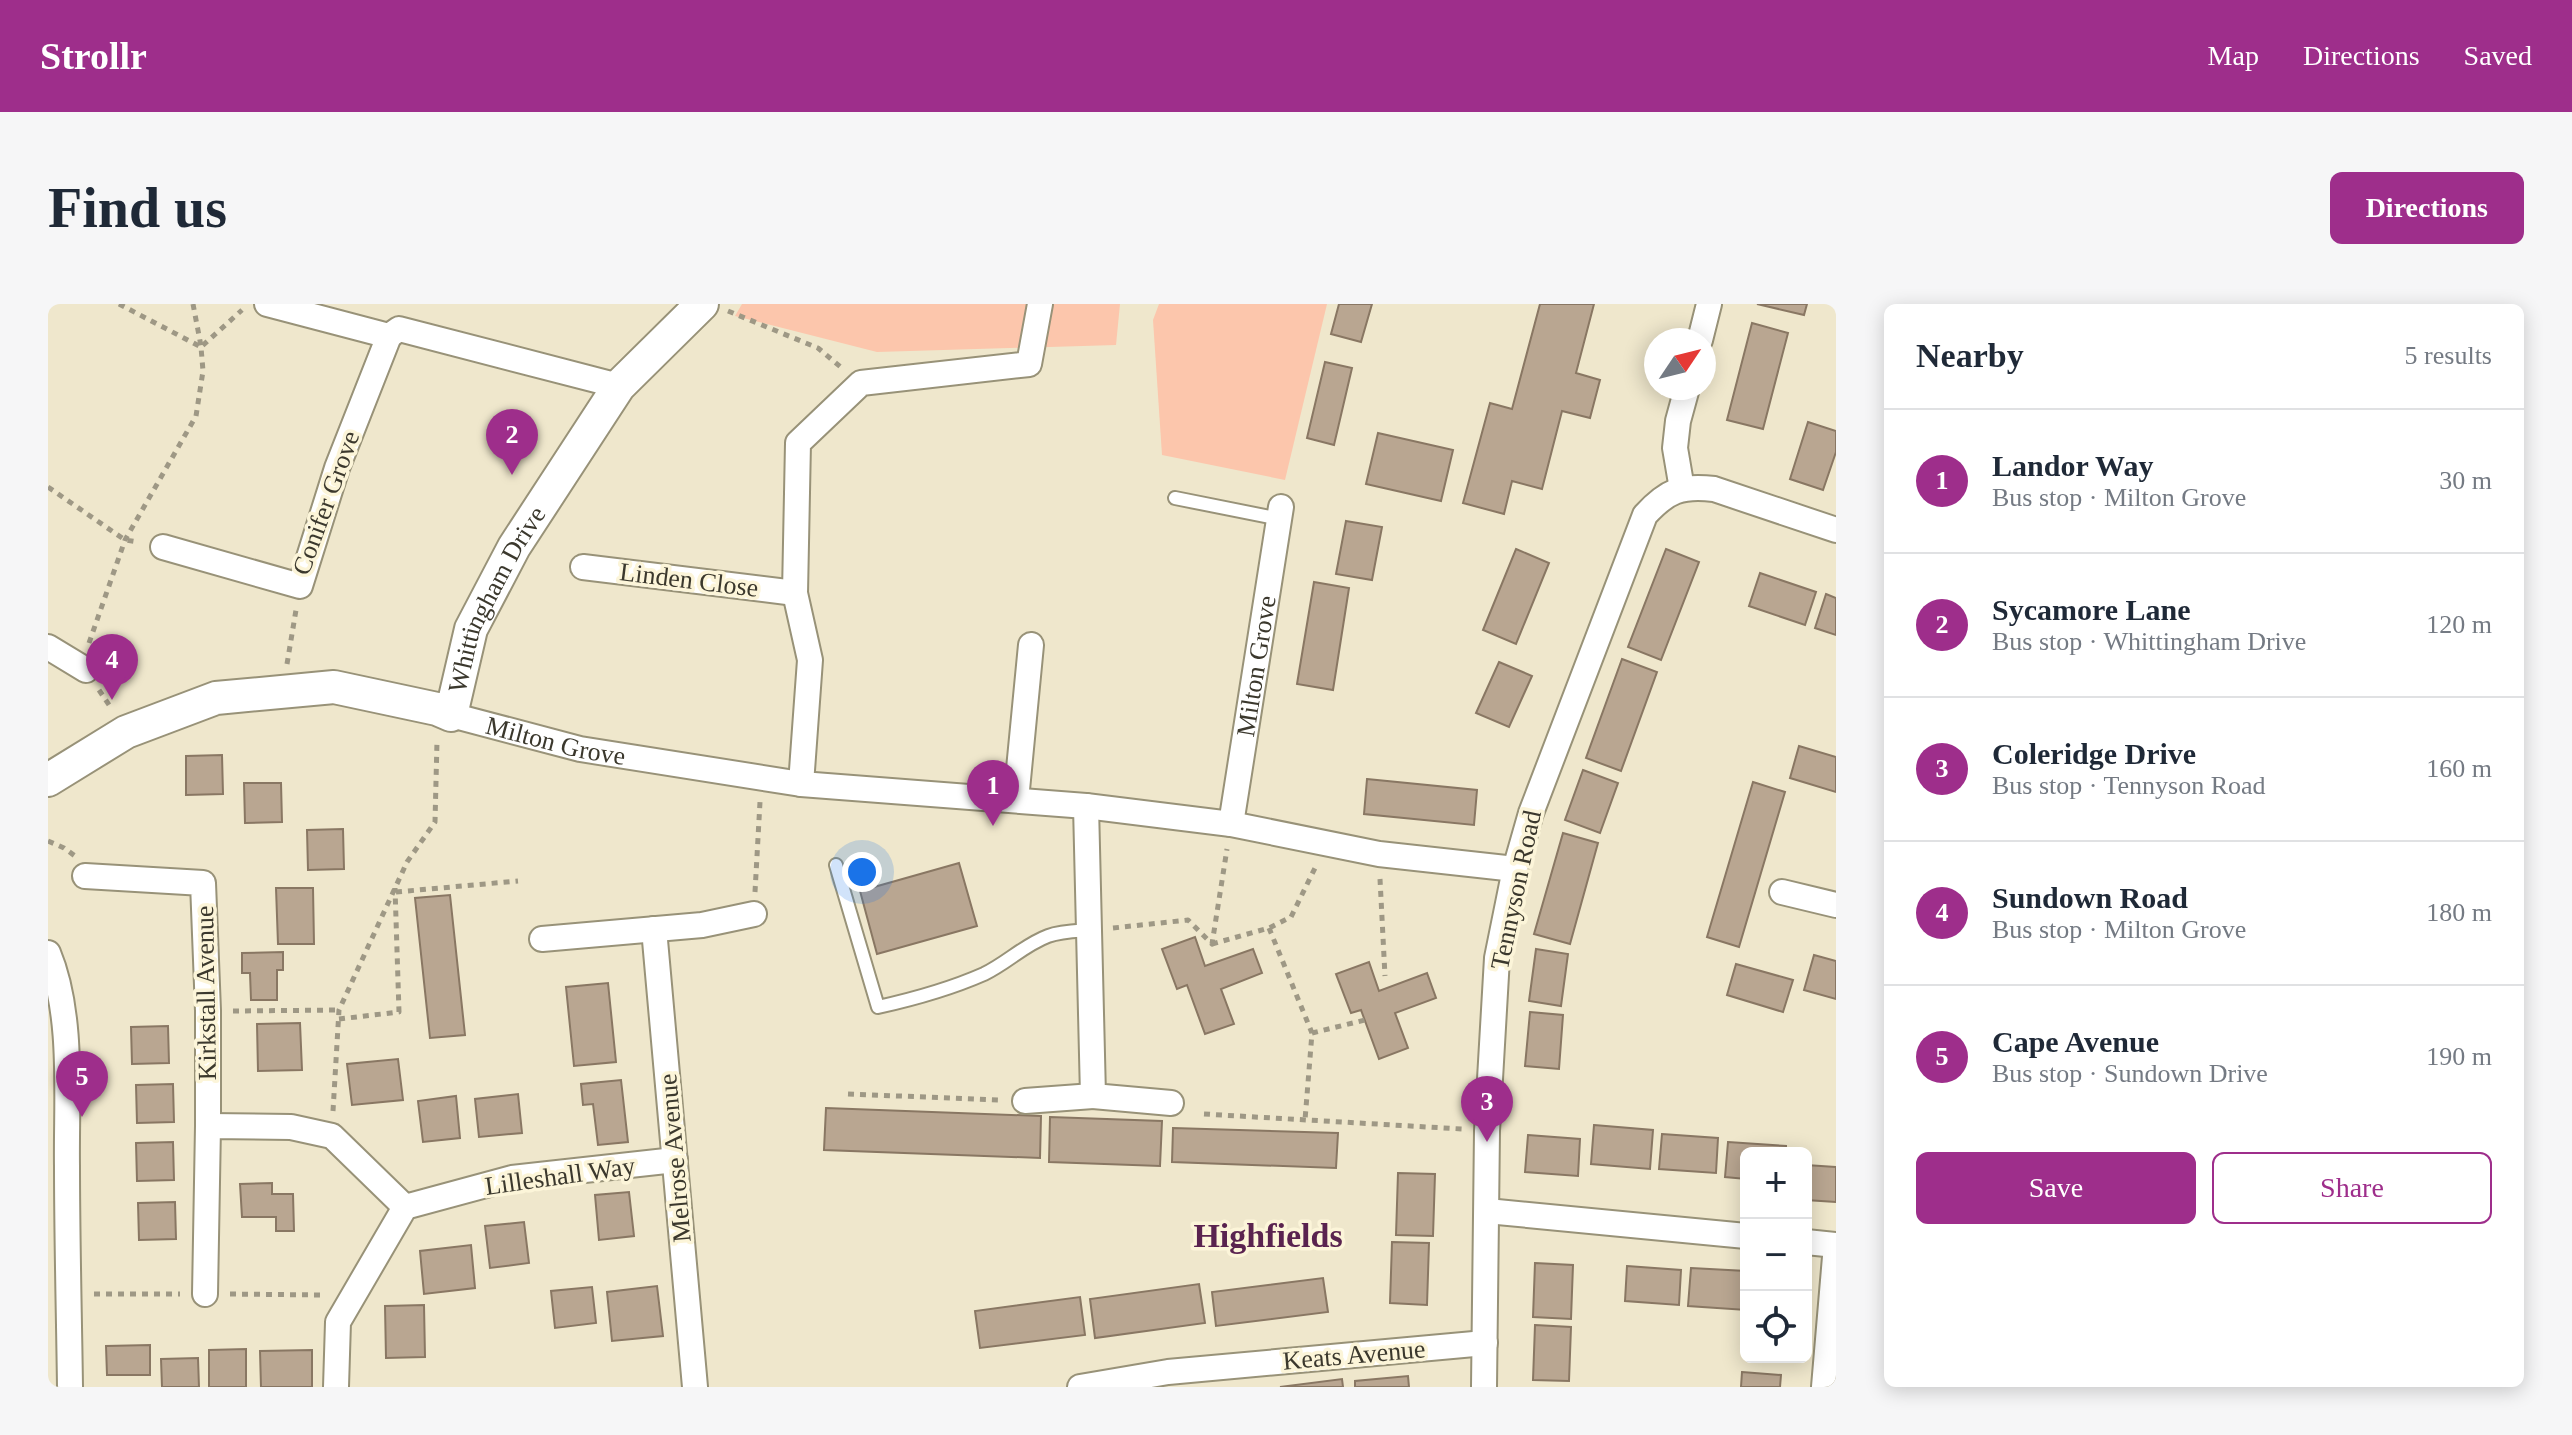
<!DOCTYPE html>
<meta charset="utf-8">
<style>
body{margin:0;font-family:Georgia,serif;background:#f6f6f7;color:#1f2937}
.controls{position:absolute;right:24px;bottom:24px;display:grid;overflow:hidden;border-radius:12px;box-shadow:0 4px 20px #0003}
.controls button{width:72px;height:72px;display:grid;place-items:center;padding:0;border:0;border-bottom:2px solid #e0e1e3;background:#fff;color:#1f2937;font:40px sans-serif}
.compass{position:absolute;left:1596px;top:24px;width:72px;height:72px;border-radius:50%;background:#fff;box-shadow:0 4px 20px #0003;rotate:55deg}
.you{position:absolute;left:814px;top:568px;width:28px;height:28px;margin:-20px;border:6px solid #fff;border-radius:50%;background:#1a73e8;box-shadow:0 0 0 12px #1a73e833}
.badge{display:grid;place-items:center;width:52px;height:52px;border-radius:50%;background:#9e2e8b;color:#fff;font-size:26px;font-weight:700}
.pin{position:absolute;translate:-50% -66px;filter:drop-shadow(0 2px 4px #0008)}
.pin::after{content:'';position:absolute;top:42px;width:28px;height:24px;background:inherit;clip-path:polygon(0 0,100% 0,50% 100%)}
.list{margin:0;padding:0;list-style:none}
h2{display:flex;justify-content:space-between;align-items:center;height:104px;margin:0;padding:0 32px;font-size:34px}
h2 small{font-size:26px;font-weight:400;color:#747a83}
.list li{display:grid;grid-template-columns:52px 1fr auto;gap:24px;align-items:center;box-sizing:border-box;height:144px;padding:0 32px;border-top:2px solid #e0e1e3}
.list b{display:block;font-size:30px;white-space:nowrap}
.list p{margin:0;font-size:26px;white-space:nowrap;color:#747a83}
.list em{font-size:26px;font-style:normal;color:#747a83}
.actions{display:flex;gap:16px;padding:24px 32px}
.actions a{flex:1;padding:18px 0;border:2px solid #9e2e8b;border-radius:12px;text-align:center;font-size:28px;color:#9e2e8b}
.actions .main{background:#9e2e8b;color:#fff}
.icon{flex:none;width:44px;height:44px;fill:none;stroke:currentColor;stroke-width:2;stroke-linecap:round;stroke-linejoin:round}
.map{position:relative;flex:none;width:1788px;height:1083px;overflow:hidden;border-radius:12px}
header{display:flex;align-items:center;gap:48px;box-sizing:border-box;height:112px;padding:0 40px;background:#9e2e8b;color:#fff}
header strong{font-size:38px}
nav{display:flex;gap:44px;margin-inline-start:auto;font-size:28px}
.intro{display:flex;align-items:center;justify-content:space-between;box-sizing:border-box;height:192px;padding:0 48px}
h1{margin:0;font-size:56px}
.button{padding:20px 36px;border-radius:12px;background:#9e2e8b;color:#fff;font-size:28px;font-weight:700}
main{display:flex;gap:48px;padding:0 48px}
aside{flex:1;background:#fff;border-radius:12px;box-shadow:0 4px 20px #0003}
.map>svg:first-child{display:block}
</style>
<header>
<strong>Strollr</strong>
<nav><a>Map</a><a>Directions</a><a>Saved</a></nav>
</header>
<div class="intro"><h1>Find us</h1><a class="button">Directions</a></div>
<main>
<div class="map">
<svg width="1788" height="1083" viewBox="0 0 1788 1083">
<rect width="100%" height="100%" fill="#efe7cc"/>
<g fill="#fcc6ac">
<polygon points="694,0 1072,0 1068,41 829,48 687,12"/>
<polygon points="1111,0 1279,0 1237,176 1114,151 1105,16"/>
</g>
<g fill="#b9a691" stroke="#897763" stroke-width="2">
<polygon points="1291,0 1324,0 1313,38 1283,30"/>
<polygon points="1492,0 1546,0 1528,69 1552,76 1542,114 1514,107 1494,185 1464,177 1456,210 1415,199 1442,99 1464,105"/>
<polygon points="1709,0 1759,0 1756,11"/>
<polygon points="1704,19 1740,29 1715,125 1679,116"/>
<polygon points="1277,58 1304,64 1286,141 1259,134"/>
<polygon points="1760,118 1788,127 1788,148 1775,186 1742,175"/>
<polygon points="1330,129 1405,146 1393,197 1318,180"/>
<polygon points="1298,217 1334,223 1324,276 1288,270"/>
<polygon points="1468,245 1501,259 1468,340 1435,326"/>
<polygon points="1618,245 1651,258 1613,356 1580,343"/>
<polygon points="1712,269 1768,288 1757,321 1701,302"/>
<polygon points="1266,278 1301,284 1285,386 1249,380"/>
<polygon points="1778,290 1788,294 1788,331 1767,324"/>
<polygon points="1574,355 1609,368 1573,467 1538,454"/>
<polygon points="1451,358 1484,372 1461,423 1428,409"/>
<polygon points="1751,442 1788,453 1788,488 1742,474"/>
<polygon points="174,451 175,490 138,491 138,452"/>
<polygon points="1535,466 1570,479 1552,529 1517,516"/>
<polygon points="1319,475 1429,486 1426,521 1316,510"/>
<polygon points="1705,478 1737,488 1691,643 1659,633"/>
<polygon points="196,479 233,479 234,518 197,519"/>
<polygon points="295,525 296,565 260,566 259,526"/>
<polygon points="1515,529 1550,539 1522,640 1486,630"/>
<polygon points="911,559 929,622 829,650 812,587"/>
<polygon points="228,584 265,584 266,640 230,640"/>
<polygon points="402,591 417,731 382,734 367,594"/>
<polygon points="1147,633 1157,662 1205,645 1214,669 1173,685 1186,720 1157,730 1139,681 1129,685 1114,645"/>
<polygon points="1488,645 1520,650 1513,702 1481,697"/>
<polygon points="235,648 235,666 229,666 229,696 203,696 202,669 194,669 194,649"/>
<polygon points="1766,651 1788,657 1788,695 1756,686"/>
<polygon points="1321,658 1331,687 1379,669 1388,694 1347,709 1360,744 1331,755 1313,706 1303,709 1288,670"/>
<polygon points="1688,660 1745,676 1735,708 1679,691"/>
<polygon points="560,679 568,758 526,762 518,683"/>
<polygon points="1482,708 1515,711 1511,765 1477,762"/>
<polygon points="252,719 254,766 210,767 209,720"/>
<polygon points="120,722 121,759 84,760 83,723"/>
<polygon points="350,755 355,796 304,801 299,760"/>
<polygon points="573,776 580,838 550,841 545,800 535,801 533,780"/>
<polygon points="125,780 126,818 89,819 88,781"/>
<polygon points="470,790 474,829 431,833 427,795"/>
<polygon points="408,792 412,834 375,838 370,797"/>
<polygon points="778,804 993,812 992,854 776,846"/>
<polygon points="1002,813 1114,817 1112,862 1001,858"/>
<polygon points="1546,821 1605,826 1602,865 1543,860"/>
<polygon points="1125,824 1290,829 1288,864 1124,858"/>
<polygon points="1614,830 1670,834 1668,869 1611,865"/>
<polygon points="1480,831 1532,835 1530,872 1477,868"/>
<polygon points="125,838 126,876 89,877 88,839"/>
<polygon points="1680,838 1738,842 1738,849 1698,849 1698,875 1677,873"/>
<polygon points="1758,861 1788,863 1788,898 1758,896"/>
<polygon points="1350,869 1387,870 1385,932 1348,931"/>
<polygon points="224,879 224,890 245,890 246,927 228,927 228,913 194,913 192,880"/>
<polygon points="581,888 586,932 551,936 547,891"/>
<polygon points="127,898 128,935 91,936 90,899"/>
<polygon points="476,918 481,959 442,964 437,922"/>
<polygon points="1344,938 1381,939 1379,1001 1342,999"/>
<polygon points="423,941 427,984 376,990 372,947"/>
<polygon points="1487,959 1525,961 1523,1015 1485,1013"/>
<polygon points="1579,962 1633,966 1631,1001 1577,997"/>
<polygon points="1643,964 1698,967 1698,1006 1640,1002"/>
<polygon points="1275,974 1280,1008 1168,1022 1164,988"/>
<polygon points="1151,980 1157,1019 1047,1034 1042,995"/>
<polygon points="609,982 615,1032 564,1037 559,988"/>
<polygon points="544,983 548,1019 507,1024 503,987"/>
<polygon points="1032,993 1037,1031 932,1044 927,1007"/>
<polygon points="376,1001 377,1053 338,1054 337,1002"/>
<polygon points="1487,1021 1523,1023 1521,1077 1485,1076"/>
<polygon points="102,1041 102,1071 59,1071 58,1042"/>
<polygon points="198,1045 198,1083 161,1083 161,1046"/>
<polygon points="264,1046 264,1083 213,1083 212,1047"/>
<polygon points="150,1054 151,1083 114,1083 113,1055"/>
<polygon points="1694,1068 1733,1071 1732,1083 1693,1083"/>
<polygon points="1360,1072 1361,1083 1307,1083 1307,1077"/>
<polygon points="1294,1075 1295,1083 1232,1083"/>
</g>
<g fill="none" stroke-linecap="round" stroke-linejoin="round">
<defs>
<g id="service">
<polyline points="1127,194 1232,215"/>
<path d="M788 561 830 703C866 695 902 685 936 670 959 659 976 641 1000 632 1013 627 1028 627 1042 626"/>
</g>
<g id="minor">
<polyline points="219,0 341,32 351,25 571,82"/>
<polyline points="1652,36 1661,0"/>
<polyline points="1634,185 1627,144 1630,117 1639,84"/>
<polyline points="115,243 252,282 289,164 341,32"/>
<polyline points="535,263 747,289"/>
<polyline points="0,343 38,366"/>
<path id="s1" d="M403 411 532 445 753 480 1038 502 1183 520 1331 550 1467 565"/>
<polyline points="753,480 762,356 747,289 750,139 813,79 981,60 992,0"/>
<polyline points="968,496 983,341"/>
<polyline points="1038,502 1045,792 1123,799"/>
<path id="s2" d="M1183 520 1233 203"/>
<polyline points="37,572 155,579 160,707 160,822"/>
<polyline points="1734,588 1788,601"/>
<polyline points="606,625 647,1083"/>
<polyline points="494,635 654,621 706,610"/>
<path d="M0 649C26 711 18 796 19 862 19 936 21 1009 22 1083"/>
<polyline points="977,797 1045,792"/>
<polyline points="1439,907 1698,932"/>
<polyline points="1758,938 1788,941"/>
<polyline points="157,990 160,822 243,823 284,832 357,903"/>
<polyline points="288,1083 290,1018 357,903 464,874 627,856"/>
<polyline points="1032,1083 1120,1068 1437,1039"/>
<path d="M1436 1083 1439 827 1449 654 1467 565 1483 509 1597 211C1619 187 1633 181 1666 185L1788 226"/>
<polyline points="1776,1083 1788,941"/>
</g>
<g id="tertiary">
<path id="s3" d="M0 476 78 428 168 394 286 383 389 405 403 411 423 325 466 243 571 82 654 0"/>
</g>
</defs>
<use href="#service" stroke="#989278" stroke-width="16"/>
<use href="#minor" stroke="#989278" stroke-width="28"/>
<use href="#tertiary" stroke="#989278" stroke-width="36"/>
<g stroke="#9e9885" stroke-width="5" stroke-dasharray="6 6" stroke-linecap="butt">
<polyline points="71,0 153,43"/>
<polyline points="145,0 153,42"/>
<polyline points="680,7 770,44 795,65"/>
<polyline points="0,183 77,236 90,238"/>
<polyline points="41,339 77,236 148,112 155,67 153,43 194,6"/>
<polyline points="239,360 248,306"/>
<polyline points="51,386 63,404"/>
<polyline points="0,537 16,544 27,552"/>
<polyline points="1332,575 1337,672"/>
<polyline points="348,588 470,577"/>
<polyline points="707,588 712,498"/>
<polyline points="1065,624 1140,616 1164,640 1179,545"/>
<polyline points="1221,624 1264,729 1257,816"/>
<polyline points="1164,640 1221,624 1243,613 1268,562"/>
<polyline points="185,707 291,706"/>
<polyline points="291,715 351,708 347,584"/>
<polyline points="1264,729 1317,716"/>
<polyline points="800,790 953,796"/>
<polyline points="285,807 291,706 359,558 387,518 389,437"/>
<polyline points="1156,810 1414,825"/>
<polyline points="46,990 132,990"/>
<polyline points="182,990 276,991"/>
</g>
<use href="#service" stroke="#fff" stroke-width="12"/>
<use href="#minor" stroke="#fff" stroke-width="24"/>
<use href="#tertiary" stroke="#fff" stroke-width="32"/>
</g>
<g text-anchor="middle" dominant-baseline="central" stroke-width="7" stroke-linejoin="round" paint-order="stroke">
<g font-size="26" fill="#3b382d" stroke="#fcf5d9">
<text transform="translate(278 199) rotate(-70)">Conifer Grove</text>
<text transform="translate(641 276) rotate(7)">Linden Close</text>
<text stroke="none"><textPath href="#s3" startOffset="552">Whittingham Drive</textPath></text>
<text stroke="none"><textPath href="#s2" startOffset="160">Milton Grove</textPath></text>
<text stroke="none"><textPath href="#s1" startOffset="108">Milton Grove</textPath></text>
<text transform="translate(1468 586) rotate(-78)">Tennyson Road</text>
<text transform="translate(158 689) rotate(-91)">Kirkstall Avenue</text>
<text transform="translate(627 854) rotate(-95)">Melrose Avenue</text>
<text transform="translate(512 872) rotate(-8)">Lilleshall Way</text>
<text transform="translate(1306 1051) rotate(-5)">Keats Avenue</text>
</g>
<g font-size="34" font-weight="bold" fill="#5a234f" stroke="#fcf5d9">
<text x="1220" y="931">Highfields</text>
</g>
</g>
</svg>
<div class="controls">
<button>+</button>
<button>−</button>
<button><svg class="icon" aria-label="locate" viewBox="0 0 24 24"><circle cx="12" cy="12" r="6"/><path d="M12 2v4M12 18v4M2 12h4M18 12h4"/></svg></button>
</div>
<svg class="compass" viewBox="-18 -18 36 36"><path d="M0-13l5 13h-10z" fill="#e53935"/><path d="M0 13l5-13h-10z" fill="#747a83"/></svg>
<div class="you"></div>
<div class="pin badge" style="left:945px;top:522px">1</div>
<div class="pin badge" style="left:464px;top:171px">2</div>
<div class="pin badge" style="left:1439px;top:838px">3</div>
<div class="pin badge" style="left:64px;top:396px">4</div>
<div class="pin badge" style="left:34px;top:813px">5</div>
</div>
<aside>
<h2>Nearby<small>5 results</small></h2>
<ul class="list">
<li><span class="badge">1</span><div><b>Landor Way</b><p>Bus stop · Milton Grove</p></div><em>30 m</em></li>
<li><span class="badge">2</span><div><b>Sycamore Lane</b><p>Bus stop · Whittingham Drive</p></div><em>120 m</em></li>
<li><span class="badge">3</span><div><b>Coleridge Drive</b><p>Bus stop · Tennyson Road</p></div><em>160 m</em></li>
<li><span class="badge">4</span><div><b>Sundown Road</b><p>Bus stop · Milton Grove</p></div><em>180 m</em></li>
<li><span class="badge">5</span><div><b>Cape Avenue</b><p>Bus stop · Sundown Drive</p></div><em>190 m</em></li>
</ul>
<div class="actions"><a class="main">Save</a><a>Share</a></div>
</aside>
</main>
